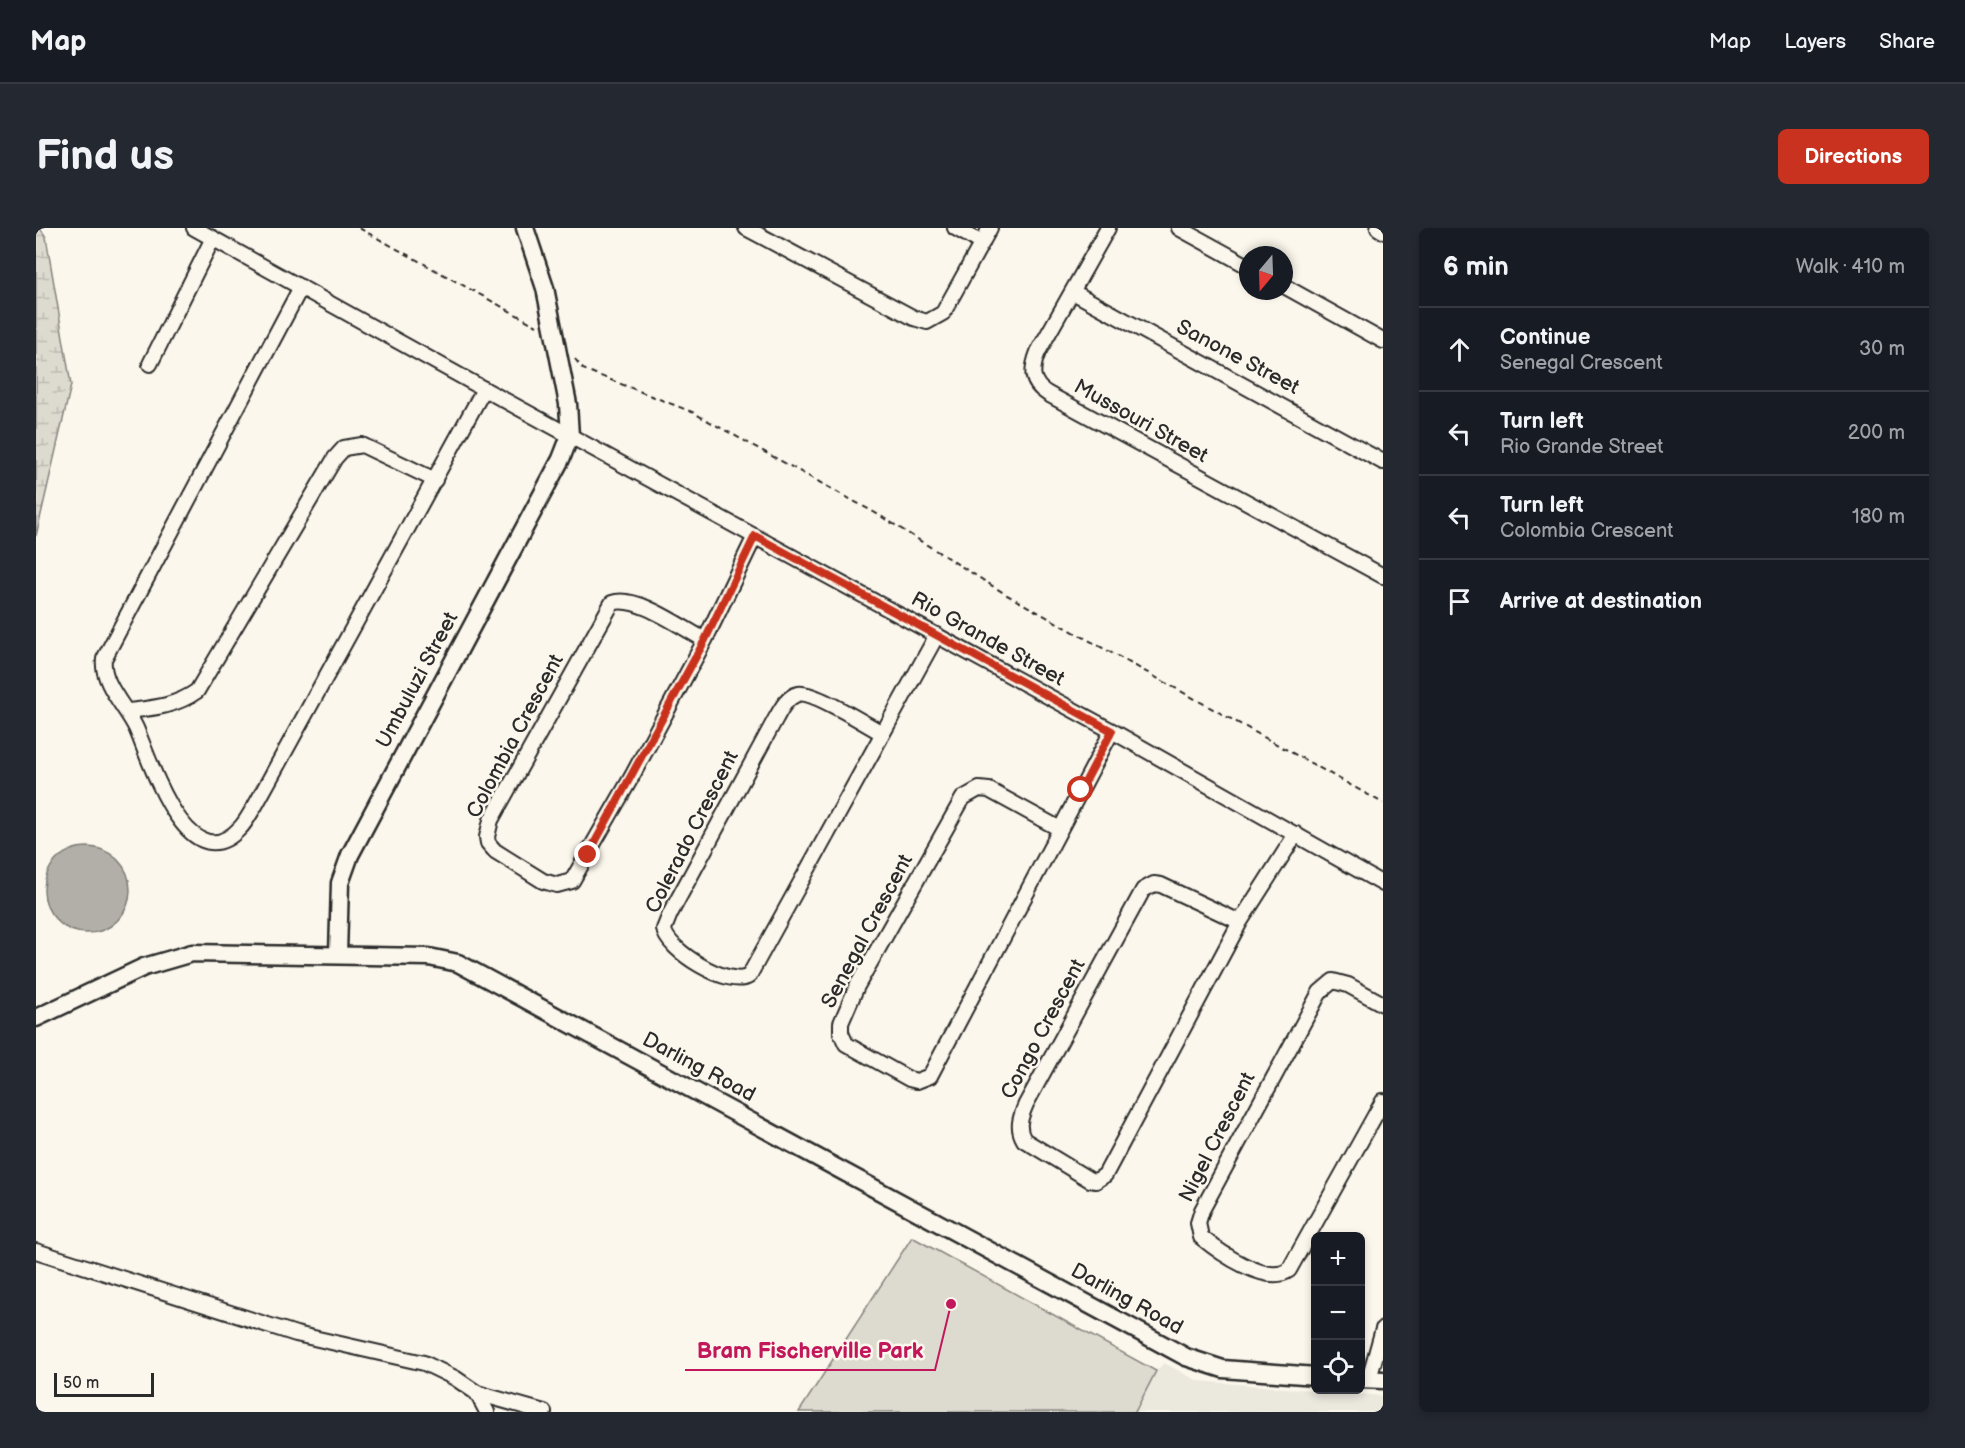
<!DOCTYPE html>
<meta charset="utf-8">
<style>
body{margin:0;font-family:"Balsamiq Sans",sans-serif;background:#242831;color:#f1f3f6}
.controls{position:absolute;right:18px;bottom:18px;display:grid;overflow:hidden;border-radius:9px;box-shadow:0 3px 9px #0003}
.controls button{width:54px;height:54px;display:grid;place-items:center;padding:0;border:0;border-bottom:2px solid #363941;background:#171b24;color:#f1f3f6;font:30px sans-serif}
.compass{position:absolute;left:1203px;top:18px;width:54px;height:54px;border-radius:50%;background:#171b24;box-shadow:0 3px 9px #0003;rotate:199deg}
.scale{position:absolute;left:18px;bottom:15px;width:100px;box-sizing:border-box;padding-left:6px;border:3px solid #2b2b2b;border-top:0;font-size:16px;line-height:21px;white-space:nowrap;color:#2b2b2b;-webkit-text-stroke:4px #fbf7ec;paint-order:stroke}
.stop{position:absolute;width:18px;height:18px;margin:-14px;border:4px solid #c8321e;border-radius:50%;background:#fff}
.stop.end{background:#c8321e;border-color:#fff;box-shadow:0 2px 6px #0008}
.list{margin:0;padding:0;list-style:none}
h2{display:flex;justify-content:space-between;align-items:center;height:78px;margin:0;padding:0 24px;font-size:26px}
h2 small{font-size:20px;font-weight:400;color:#9ea1a6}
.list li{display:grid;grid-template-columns:39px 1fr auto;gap:18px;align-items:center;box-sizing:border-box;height:84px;padding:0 24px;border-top:2px solid #363941}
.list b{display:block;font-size:22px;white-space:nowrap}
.list p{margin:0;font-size:20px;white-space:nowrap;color:#9ea1a6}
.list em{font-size:20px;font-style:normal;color:#9ea1a6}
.icon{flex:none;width:33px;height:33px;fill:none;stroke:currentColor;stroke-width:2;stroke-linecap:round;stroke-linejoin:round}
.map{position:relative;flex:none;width:1347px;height:1184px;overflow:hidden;border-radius:9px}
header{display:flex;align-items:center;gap:36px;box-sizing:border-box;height:84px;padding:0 30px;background:#171b24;border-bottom:2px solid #363941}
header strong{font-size:28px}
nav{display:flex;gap:33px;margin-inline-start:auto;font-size:21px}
.intro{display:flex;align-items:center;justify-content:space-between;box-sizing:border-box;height:144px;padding:0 36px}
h1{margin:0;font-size:42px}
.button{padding:15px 27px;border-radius:9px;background:#c8321e;color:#fff;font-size:21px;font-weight:700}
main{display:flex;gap:36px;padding:0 36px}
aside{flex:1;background:#171b24;border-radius:9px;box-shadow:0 3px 9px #0003}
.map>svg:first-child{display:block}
</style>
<header>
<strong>Map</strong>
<nav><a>Map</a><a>Layers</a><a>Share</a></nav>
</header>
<div class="intro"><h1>Find us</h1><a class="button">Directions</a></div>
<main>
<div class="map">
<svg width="1347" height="1184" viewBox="0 0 1347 1184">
<defs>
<pattern id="wetland-marsh" width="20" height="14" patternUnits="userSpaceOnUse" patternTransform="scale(1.5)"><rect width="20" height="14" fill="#dddad0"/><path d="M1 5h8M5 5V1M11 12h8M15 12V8" fill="none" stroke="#bebbb3"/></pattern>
</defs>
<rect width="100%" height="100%" fill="#fbf7ec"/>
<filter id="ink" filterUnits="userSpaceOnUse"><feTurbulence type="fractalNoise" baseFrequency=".0167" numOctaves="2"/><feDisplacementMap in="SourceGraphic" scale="12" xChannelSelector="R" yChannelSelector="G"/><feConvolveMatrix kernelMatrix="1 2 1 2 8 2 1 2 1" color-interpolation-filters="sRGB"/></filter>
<g filter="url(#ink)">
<polygon fill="#ebe8de" points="1128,1135 1162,1153 1347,1168 1347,1184 1099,1184 1120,1143"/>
<polygon fill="#dddad0" stroke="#84827e" stroke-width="1.5" points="876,1009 1120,1143 1099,1184 763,1184"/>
<polygon fill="url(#wetland-marsh)" stroke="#84827e" stroke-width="1.5" points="0,0 4,0 10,9 35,157 0,308"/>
<circle fill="#b1afa7" stroke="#7b7a75" stroke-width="1.5" cx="51" cy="662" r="43"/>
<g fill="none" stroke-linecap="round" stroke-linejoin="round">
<defs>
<g id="minor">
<polyline points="158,0 448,161 1076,503 1347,656"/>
<polyline points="710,0 878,90 891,94 907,85 954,0"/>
<polyline points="919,0 946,15"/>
<path d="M1072 0 1002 124C995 142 994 155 1012 166L1347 348"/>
<polyline points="1143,0 1212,38"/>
<polyline points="1342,0 1347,3"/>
<polyline points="1248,58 1347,113"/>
<path d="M265 59 68 431C65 455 90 479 100 500 114 532 152 656 204 600 210 594 214 585 219 578L448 161"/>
<polyline points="1037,64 1347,234"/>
<polyline points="114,136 177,10"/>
<path d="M669 412C646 400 600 366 576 375L455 592 451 609 452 615 459 623 507 653 521 657 536 653 595 550 669 412 719 308"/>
<path d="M92 483C118 480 140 478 161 463L299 230 308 220 326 217 399 252"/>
<path d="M846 505C831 497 776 462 762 466 751 469 745 481 740 490L634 686 628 701C630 722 694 761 713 748L901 407"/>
<polyline points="1024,601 953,562 943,561 927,570 821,758 805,795 805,805 810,816 873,851 881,853 894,848 1076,503"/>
<path d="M1204 694 1125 657 1118 656 1107 662 990 876C985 888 980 899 988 912L1054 952 1060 953 1069 947 1204 694 1260 606"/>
<path d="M1347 776 1312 757 1297 753 1284 764 1166 982 1162 995 1165 1009C1183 1024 1231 1058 1253 1042L1347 873"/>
<polyline points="0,1023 260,1106 388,1135 419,1150 441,1165 508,1184"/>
<polyline points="1333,1151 1347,1101"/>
<polyline points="441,1165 451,1184"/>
</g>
<g id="tertiary">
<polyline points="302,726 304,655 314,627 525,231 534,208 532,176 509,60 489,0"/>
<polyline points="0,790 108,739 156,725 393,729 422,735 1150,1129 1187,1141 1280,1148"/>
<polyline points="1324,1151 1347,1152"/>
</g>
</defs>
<use href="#minor" stroke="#2b2b2b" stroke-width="18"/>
<use href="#tertiary" stroke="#2b2b2b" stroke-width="21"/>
<g stroke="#2b2b2b" stroke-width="2" stroke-dasharray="6 4.5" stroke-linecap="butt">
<polyline points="323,0 501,98"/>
<polyline points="539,131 547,141 656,184 843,287 971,367 1347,575"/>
</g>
<use href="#minor" stroke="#fbf7ec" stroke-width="14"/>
<use href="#tertiary" stroke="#fbf7ec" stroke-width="16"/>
</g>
</g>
<g fill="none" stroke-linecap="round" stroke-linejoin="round" filter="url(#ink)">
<polyline stroke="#c8321e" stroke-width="8" points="552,627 669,412 719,308 1076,503 1045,562"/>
</g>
<g text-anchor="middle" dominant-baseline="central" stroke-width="5" stroke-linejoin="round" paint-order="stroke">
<g font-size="21" fill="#2b2b2b" stroke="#fbf7ec">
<text transform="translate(1202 129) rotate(28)">Sanone Street</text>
<text transform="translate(1105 193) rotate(29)">Mussouri Street</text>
<text transform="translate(952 411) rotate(29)">Rio Grande Street</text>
<text transform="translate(381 452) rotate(-62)">Umbuluzi Street</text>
<text transform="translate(479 508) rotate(-62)">Colombia Crescent</text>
<text transform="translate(656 604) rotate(-63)">Colerado Crescent</text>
<text transform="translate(831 703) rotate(-62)">Senegal Crescent</text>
<text transform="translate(1007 801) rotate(-62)">Congo Crescent</text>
<text transform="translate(663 839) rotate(28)">Darling Road</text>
<text transform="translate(1181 909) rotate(-63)">Nigel Crescent</text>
<text transform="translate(1091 1071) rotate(29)">Darling Road</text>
</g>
</g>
<path fill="none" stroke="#c2185b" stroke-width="2" d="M915 1076L899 1142H649"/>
<circle fill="#c2185b" stroke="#fbf7ec" stroke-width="2" cx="915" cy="1076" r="6"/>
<g font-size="22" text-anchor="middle" font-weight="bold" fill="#c2185b" stroke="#fbf7ec" stroke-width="5" stroke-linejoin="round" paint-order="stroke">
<text x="774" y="1130">Bram Fischerville Park</text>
</g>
</svg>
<div class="controls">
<button>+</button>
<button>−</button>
<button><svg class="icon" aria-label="locate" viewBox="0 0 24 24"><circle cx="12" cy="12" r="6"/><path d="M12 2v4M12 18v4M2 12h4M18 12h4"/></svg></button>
</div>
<svg class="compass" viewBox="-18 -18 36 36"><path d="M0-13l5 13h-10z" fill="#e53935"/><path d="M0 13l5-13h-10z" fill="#9ea1a6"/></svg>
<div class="scale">50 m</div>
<div class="stop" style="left:1045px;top:562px"></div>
<div class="stop end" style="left:552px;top:627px"></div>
</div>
<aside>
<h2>6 min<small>Walk · 410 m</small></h2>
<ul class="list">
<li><svg class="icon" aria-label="ahead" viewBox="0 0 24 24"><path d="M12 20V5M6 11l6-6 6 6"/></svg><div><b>Continue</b><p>Senegal Crescent</p></div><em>30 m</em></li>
<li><svg class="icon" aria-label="left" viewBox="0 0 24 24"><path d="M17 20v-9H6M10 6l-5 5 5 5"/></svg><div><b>Turn left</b><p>Rio Grande Street</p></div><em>200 m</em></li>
<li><svg class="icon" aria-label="left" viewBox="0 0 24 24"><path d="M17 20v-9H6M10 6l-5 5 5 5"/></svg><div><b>Turn left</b><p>Colombia Crescent</p></div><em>180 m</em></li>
<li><svg class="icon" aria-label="arrive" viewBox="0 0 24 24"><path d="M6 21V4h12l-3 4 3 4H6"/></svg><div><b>Arrive at destination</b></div></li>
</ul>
</aside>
</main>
